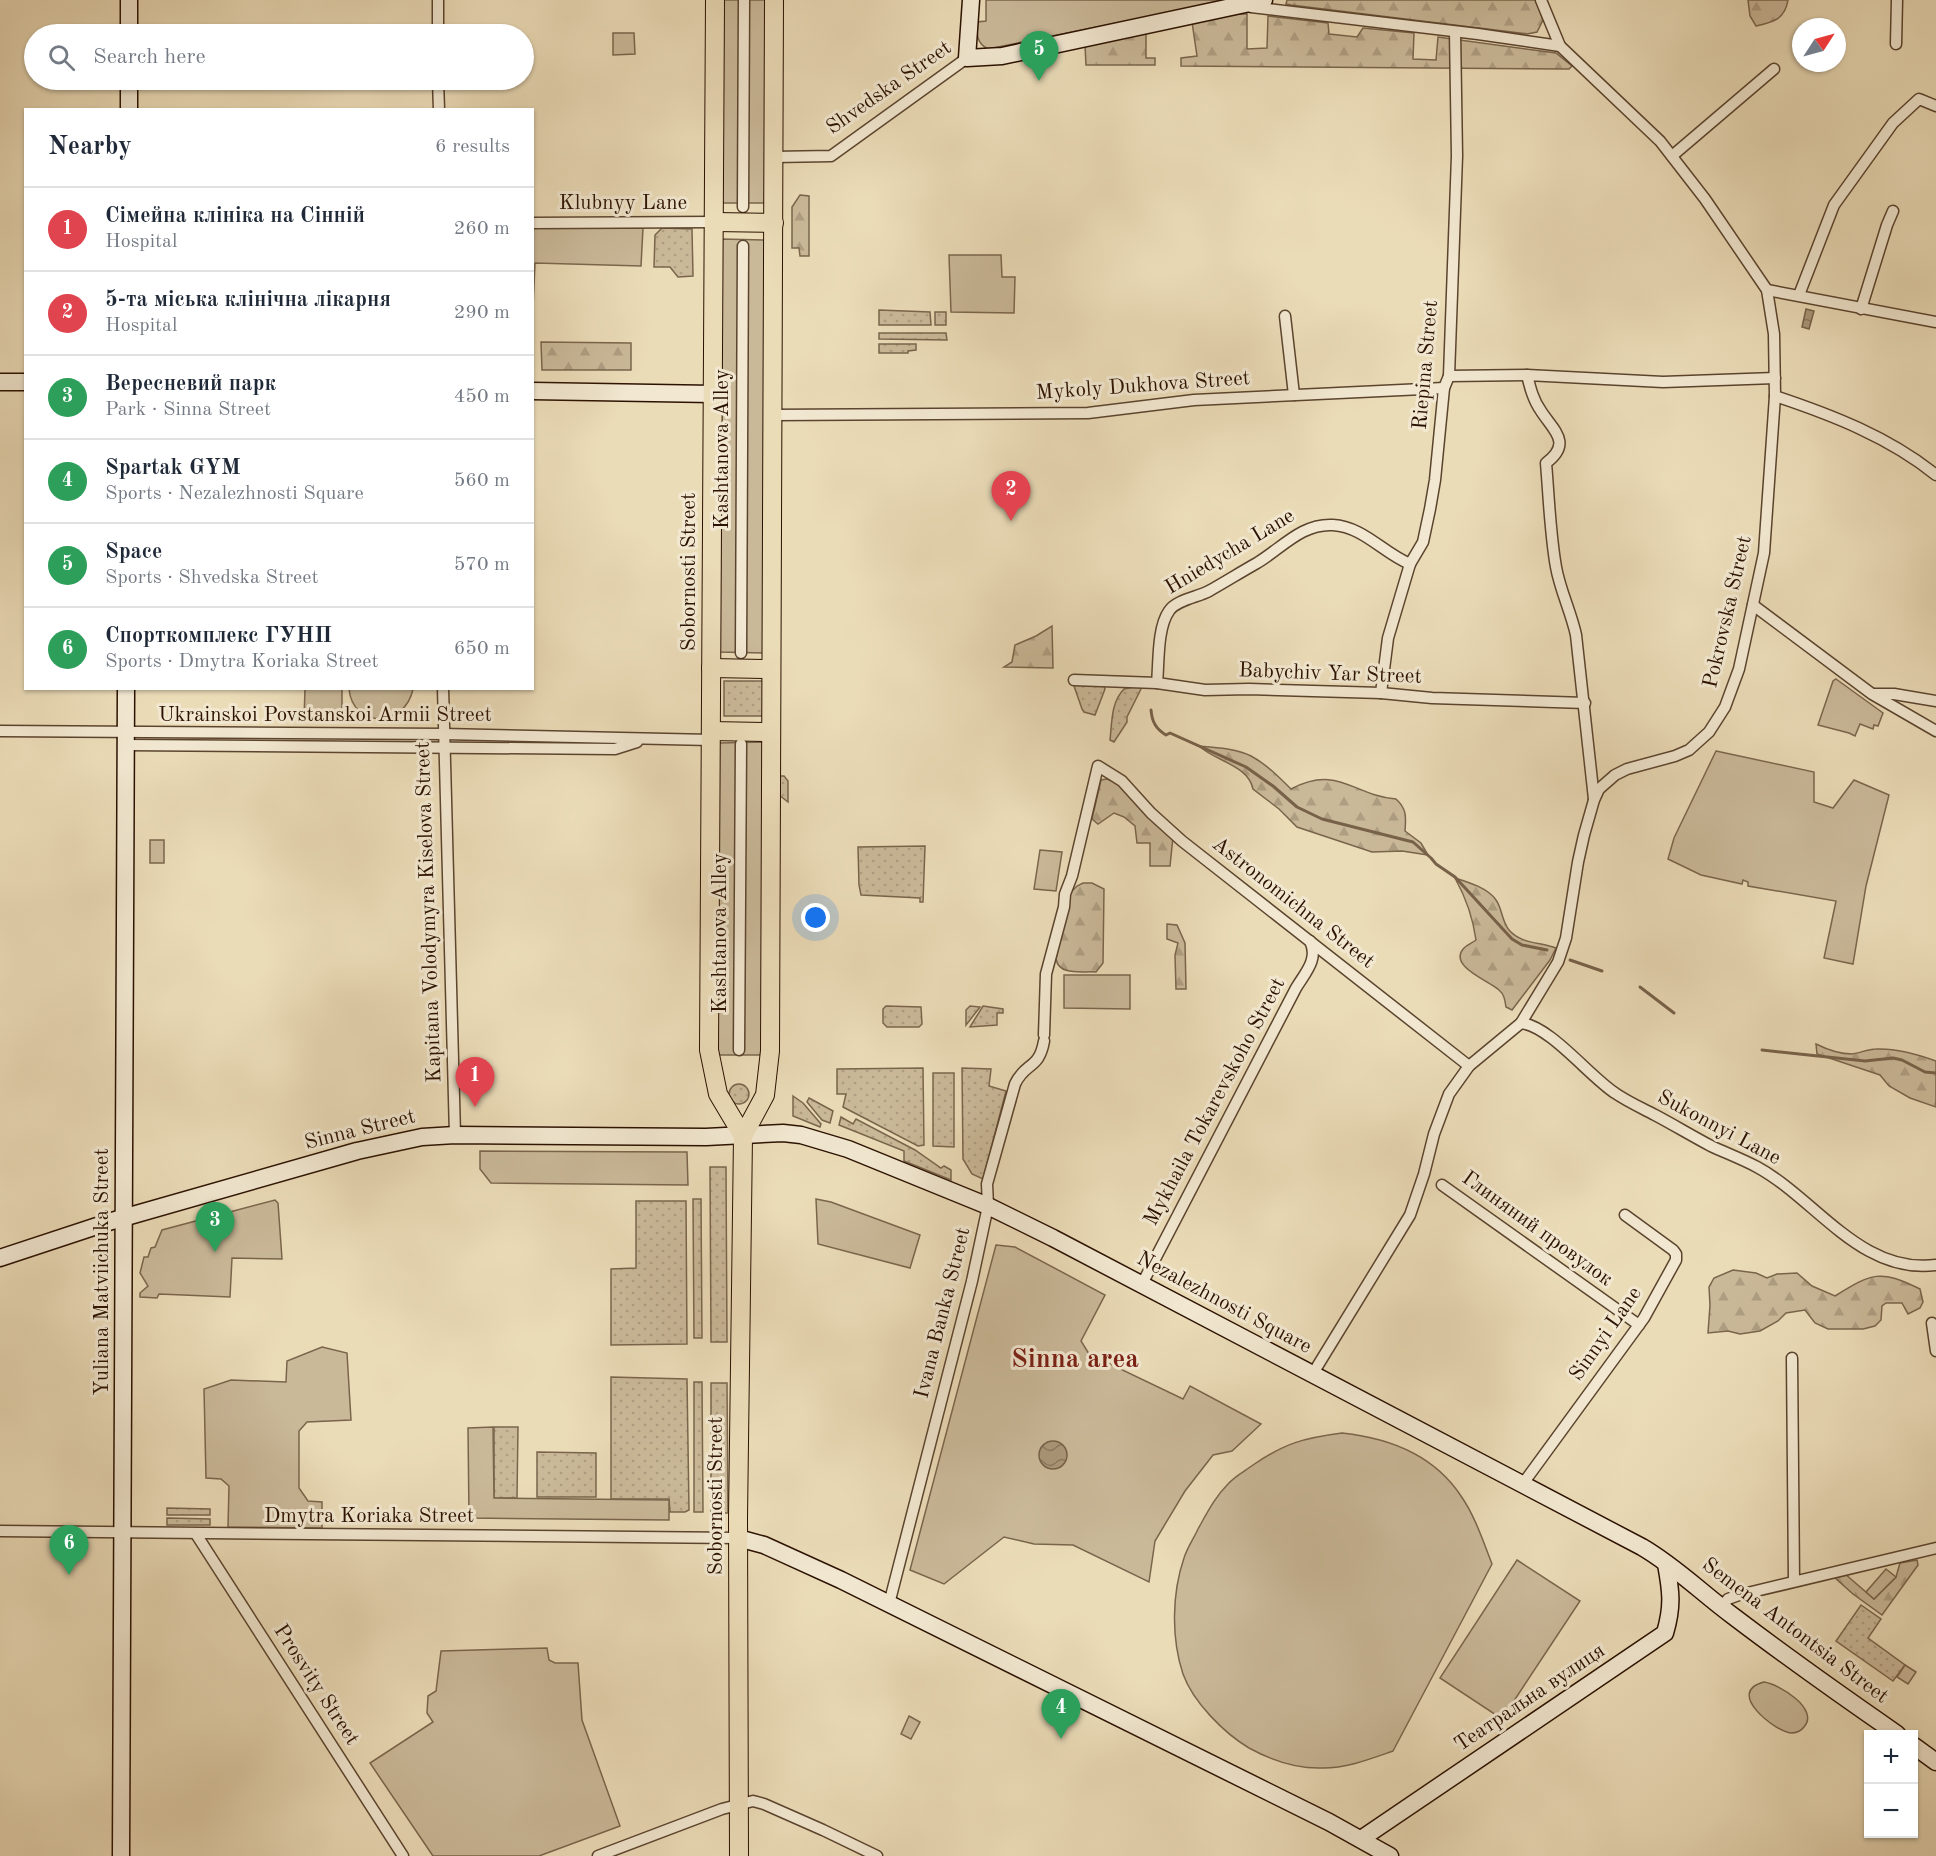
<!DOCTYPE html>
<meta charset="utf-8">
<style>
body{margin:0;font-family:"Old Standard TT",serif;background:#f6f6f7;color:#1f2937}
.controls{position:absolute;right:18px;bottom:18px;display:grid;overflow:hidden;border-radius:0px;box-shadow:0 2px 4px #0004}
.controls button{width:54px;height:54px;display:grid;place-items:center;padding:0;border:0;border-bottom:2px solid #e0e1e3;background:#fff;color:#1f2937;font:30px sans-serif}
.compass{position:absolute;left:1792px;top:18px;width:54px;height:54px;border-radius:50%;background:#fff;box-shadow:0 2px 4px #0004;rotate:54deg}
.you{position:absolute;left:816px;top:918px;width:21px;height:21px;margin:-15px;border:4px solid #fff;border-radius:50%;background:#1a73e8;box-shadow:0 0 0 9px #1a73e833}
.badge{display:grid;place-items:center;width:39px;height:39px;border-radius:50%;background:#8f2418;color:#fff;font-size:20px;font-weight:700}
.pin{position:absolute;translate:-50% -50px;filter:drop-shadow(0 2px 3px #0008)}
.pin::after{content:'';position:absolute;top:32px;width:21px;height:18px;background:inherit;clip-path:polygon(0 0,100% 0,50% 100%)}
.list{margin:0;padding:0;list-style:none}
h2{display:flex;justify-content:space-between;align-items:center;height:78px;margin:0;padding:0 24px;font-size:26px}
h2 small{font-size:20px;font-weight:400;color:#747a83}
.list li{display:grid;grid-template-columns:39px 1fr auto;gap:18px;align-items:center;box-sizing:border-box;height:84px;padding:0 24px;border-top:2px solid #e0e1e3}
.list b{display:block;font-size:22px;white-space:nowrap}
.list p{margin:0;font-size:20px;white-space:nowrap;color:#747a83}
.list em{font-size:20px;font-style:normal;color:#747a83}
.icon{flex:none;width:33px;height:33px;fill:none;stroke:currentColor;stroke-width:2;stroke-linecap:round;stroke-linejoin:round}
.map{position:relative;flex:none;width:1936px;height:1856px;overflow:hidden}
.search{position:absolute;background:#fff;box-shadow:0 2px 4px #0004;left:24px;top:24px;width:510px;height:66px;display:flex;align-items:center;gap:15px;box-sizing:border-box;padding:0 21px;border-radius:33px;color:#747a83;font-size:22px}
.panel{position:absolute;background:#fff;box-shadow:0 2px 4px #0004;left:24px;top:108px;width:510px;height:582px;border-radius:0px}
.map>svg:first-child{display:block}
</style>
<div class="map">
<svg width="1936" height="1856" viewBox="0 0 1936 1856">
<defs>
<pattern id="grass-dots" width="8" height="8" patternUnits="userSpaceOnUse" patternTransform="scale(1.5)"><rect width="8" height="8" fill="#cab999"/><path d="M2 2h.1M6 6h.1" fill="none" stroke="#ae9e82" stroke-width="1.8" stroke-linecap="round"/></pattern>
<pattern id="forest-firs" width="22" height="20" patternUnits="userSpaceOnUse" patternTransform="scale(1.5)"><rect width="22" height="20" fill="#cab999"/><path d="M5 1l3.5 6h-7zM16 11l3.5 6h-7z" fill="#ae9e82"/></pattern>
<pattern id="water-waves" width="16" height="10" patternUnits="userSpaceOnUse" patternTransform="scale(1.5)"><rect width="16" height="10" fill="#aa9779"/><path d="M0 5q4-4 8 0t8 0" fill="none" stroke="#8b7a61"/></pattern>
</defs>
<rect width="100%" height="100%" fill="#ebdcb8"/>
<filter id="stains"><feTurbulence type="fractalNoise" baseFrequency=".00333" numOctaves="4"/><feColorMatrix values="0 0 0 0 .2 0 0 0 0 .09 0 0 0 0 .02 0 0 0 .5 -.17"/></filter>
<radialGradient id="worn" r=".72"><stop offset=".6" stop-color="#630" stop-opacity="0"/><stop offset="1" stop-color="#630" stop-opacity=".3"/></radialGradient>
<g fill="url(#grass-dots)" stroke="#7a654c" stroke-width="1.5">
<polygon points="662,228 692,229 693,276 678,277 670,267 654,267 655,235"/>
<polygon points="879,310 930,312 931,325 879,325"/>
<rect x="935" y="312" width="11" height="13"/>
<polygon points="879,333 946,333 947,340 879,339"/>
<polygon points="879,344 916,344 916,350 908,351 908,353 879,353"/>
<rect x="724" y="681" width="39" height="35"/>
<polygon points="1073,683 1104,686 1105,689 1095,715 1084,712 1082,709"/>
<path d="M1143 685 1127 717V722L1114 742 1110 740C1112 722 1111 702 1124 689Z"/>
<polygon points="781,776 784,776 788,781 788,802 779,795 779,778"/>
<polygon points="925,846 923,902 920,902 920,898 861,895 859,885 858,847"/>
<polygon points="886,1006 921,1007 922,1024 919,1027 887,1027 883,1023 883,1009"/>
<polygon points="970,1006 980,1007 966,1025 966,1010"/>
<polygon points="983,1006 1003,1009 1003,1013 997,1013 997,1025 970,1027"/>
<polygon points="923,1068 924,1145 918,1146 843,1107 846,1094 837,1094 837,1069"/>
<polygon points="962,1068 991,1069 989,1086 1006,1091 983,1179 972,1174 963,1159"/>
<polygon points="933,1073 954,1073 954,1147 933,1146"/>
<circle cx="739" cy="1094" r="10"/>
<polygon points="793,1096 803,1103 821,1124 820,1127 793,1116"/>
<polygon points="809,1098 833,1111 830,1123 822,1120 807,1102"/>
<polygon points="841,1117 853,1124 856,1119 915,1150 941,1168 944,1166 951,1170 951,1180 904,1161 904,1151 839,1125"/>
<polygon points="710,1167 726,1167 727,1342 711,1342"/>
<polygon points="693,1199 701,1199 702,1338 694,1338"/>
<polygon points="636,1201 686,1201 687,1344 611,1345 611,1269 636,1268"/>
<polygon points="611,1377 687,1379 689,1510 685,1512 670,1512 669,1499 611,1499"/>
<polygon points="694,1382 702,1382 703,1512 694,1512"/>
<polygon points="711,1383 727,1383 728,1513 711,1513"/>
<polygon points="494,1427 518,1427 517,1498 494,1498"/>
<polygon points="537,1452 596,1453 596,1497 537,1497"/>
<polygon points="167,1508 210,1509 210,1515 167,1515"/>
<polygon points="167,1518 210,1519 210,1525 167,1525"/>
<polygon points="1861,1605 1881,1619 1868,1638 1905,1665 1893,1681 1836,1641"/>
</g>
<g fill="url(#forest-firs)" stroke="#7a654c" stroke-width="1.5">
<polygon points="1287,0 1536,0 1543,20 1537,32 1527,34 1291,5 1286,4"/>
<path d="M1748 0H1788C1785 19 1774 22 1756 26L1750 16Z"/>
<polygon points="1236,14 1247,14 1247,49 1267,48 1268,16 1328,23 1329,34 1357,37 1363,28 1414,33 1413,59 1436,60 1438,37 1556,53 1572,66 1569,69 1181,66 1181,58 1197,56 1192,22"/>
<polygon points="1146,33 1146,58 1155,58 1155,65 1086,65 1085,45"/>
<polygon points="800,195 809,196 809,256 800,256 799,248 792,248 792,207"/>
<polygon points="541,342 631,343 631,370 542,370"/>
<polygon points="1052,626 1053,668 1004,667 1012,662 1015,645 1036,636"/>
<path d="M1199 746C1216 748 1236 748 1251 756 1266 764 1279 777 1291 789 1338 764 1354 796 1396 799 1407 809 1406 817 1405 831L1421 843 1428 855 1402 851 1372 852 1297 827 1279 809 1253 789C1248 765 1215 761 1199 746Z"/>
<polygon points="1107,779 1117,783 1173,837 1170,866 1150,866 1150,843 1137,843 1135,826 1124,817 1114,813 1098,824 1092,819 1101,780"/>
<path d="M1455 878C1468 882 1488 888 1496 900 1502 908 1502 922 1509 930 1521 944 1540 942 1556 948L1550 960 1512 1010 1506 1007C1505 1000 1504 994 1499 990 1490 981 1447 966 1464 948 1467 945 1472 943 1476 940 1473 917 1466 898 1455 878Z"/>
<path d="M1083 883H1092L1104 889 1103 963 1096 972C1082 971 1059 976 1056 959L1070 893 1077 886Z"/>
<polygon points="1167,924 1177,925 1185,943 1186,989 1176,989 1175,955 1178,943 1167,939"/>
<path d="M1816 1044C1826 1049 1840 1054 1852 1054 1860 1053 1868 1049 1876 1049 1896 1048 1917 1054 1936 1061V1107L1910 1098 1889 1086 1880 1075 1817 1054Z"/>
<path d="M1733 1270 1756 1273 1767 1278 1777 1274 1797 1273 1812 1286 1835 1296C1872 1273 1880 1269 1920 1289L1923 1302 1920 1308 1908 1314 1902 1303H1886L1882 1306 1881 1320 1875 1326 1863 1329H1828L1815 1323 1805 1310 1786 1313 1778 1321 1760 1331 1740 1334 1728 1331 1708 1333 1710 1305 1709 1287 1714 1278Z"/>
<polygon points="1917,1560 1918,1565 1882,1615 1853,1594 1834,1577 1844,1573 1874,1599 1896,1577 1900,1563"/>
</g>
<g fill="#cab999" stroke="#7a654c" stroke-width="1.5">
<polygon points="721,0 766,0 767,203 721,203"/>
<path d="M986 0H1231L988 49C976 43 977 34 977 22L986 21Z"/>
<polygon points="613,33 634,33 635,54 613,55"/>
<polygon points="532,228 643,228 641,266 535,263 533,307"/>
<polygon points="721,239 766,240 764,653 719,652"/>
<polygon points="949,255 1001,255 1002,277 1015,277 1014,313 951,312"/>
<polygon points="1836,679 1883,713 1878,726 1874,725 1873,729 1860,724 1855,736 1849,733 1818,725 1833,681"/>
<polygon points="305,689 342,689 342,720 304,719"/>
<path d="M349 689V688L413 689C405 728 353 729 349 689Z"/>
<polygon points="764,742 764,1055 718,1055 719,743"/>
<polygon points="1716,751 1814,772 1814,802 1833,808 1854,780 1889,795 1866,886 1853,964 1824,958 1836,901 1748,886 1748,882 1743,880 1742,884 1701,875 1668,859 1674,838"/>
<rect x="150" y="840" width="14" height="23"/>
<polygon points="1040,850 1062,852 1056,891 1034,889"/>
<polygon points="1064,975 1130,975 1130,1009 1064,1008"/>
<polygon points="480,1151 687,1152 688,1185 491,1183 480,1169"/>
<polygon points="816,1199 831,1202 920,1235 910,1268 818,1244"/>
<polygon points="275,1200 278,1203 282,1259 232,1258 230,1297 159,1294 157,1298 140,1297 140,1293 148,1286 140,1273 144,1257 148,1257 151,1248 155,1247 162,1230"/>
<polygon points="996,1245 1015,1247 1105,1295 1081,1341 1089,1354 1183,1399 1190,1386 1261,1424 1232,1451 1213,1455 1185,1491 1155,1541 1149,1582 1073,1545 1034,1544 1004,1537 944,1584 910,1570"/>
<polygon points="322,1347 347,1353 351,1420 307,1422 299,1431 299,1488 308,1501 322,1502 322,1528 228,1527 229,1486 221,1479 206,1478 204,1389 231,1380 286,1382 287,1361"/>
<polygon points="493,1427 494,1498 669,1500 669,1520 469,1518 468,1428"/>
<path d="M1342 1433C1389 1438 1434 1455 1461 1496 1475 1516 1483 1541 1492 1564L1393 1751C1370 1759 1347 1768 1323 1768 1297 1769 1271 1760 1249 1748 1224 1733 1193 1702 1183 1674 1171 1638 1172 1593 1184 1558 1187 1548 1194 1538 1198 1529 1207 1513 1215 1497 1228 1484 1235 1476 1245 1471 1253 1465 1285 1443 1304 1438 1342 1433Z"/>
<polygon points="1517,1560 1580,1601 1502,1719 1440,1678"/>
<polygon points="1886,1569 1896,1577 1874,1599 1866,1592"/>
<polygon points="547,1648 549,1660 555,1663 578,1663 582,1720 620,1826 539,1856 433,1856 370,1763 433,1722 427,1713 428,1696 436,1691 441,1651"/>
<polygon points="1905,1665 1916,1672 1908,1684 1897,1677"/>
<path d="M1764 1682C1779 1684 1820 1709 1804 1727 1801 1731 1796 1733 1791 1733 1776 1732 1724 1692 1764 1682Z"/>
<polygon points="909,1716 920,1722 911,1739 901,1734"/>
</g>
<g fill="url(#water-waves)" stroke="#776149" stroke-width="1.5">
<polygon points="1806,309 1814,311 1809,329 1802,327"/>
<circle cx="1053" cy="1455" r="14"/>
</g>
<g fill="none" stroke-linecap="round" stroke-linejoin="round">
<g stroke="#776149" stroke-width="3">
<path d="M1151 710C1152 722 1156 729 1166 735L1170 733 1246 767 1273 786 1297 807 1322 819 1413 842 1431 858 1436 864 1455 877 1512 939 1522 945 1547 950"/>
<polyline points="1570,960 1602,971"/>
<polyline points="1640,987 1674,1013"/>
<polyline points="1762,1050 1865,1061 1893,1058 1902,1060 1925,1072 1936,1073"/>
</g>
<defs>
<g id="street">
<polyline points="438,0 438,34"/>
<polyline points="1251,7 1478,34 1560,46"/>
<polyline points="1896,44 1897,0"/>
<polyline points="438,80 439,110"/>
<polyline points="1672,156 1774,69"/>
<polyline points="774,157 831,156 967,58"/>
<polyline points="743,207 744,0"/>
<polyline points="532,223 714,222"/>
<polyline points="1767,290 1936,322"/>
<polyline points="1799,295 1834,205 1893,123 1919,99 1936,106"/>
<polyline points="1861,309 1887,225 1893,211"/>
<polyline points="1285,316 1294,395"/>
<polyline points="1449,376 1527,375"/>
<path d="M1775 396C1832 415 1889 437 1936 475"/>
<polyline points="772,415 1088,413 1194,400 1444,388"/>
<polyline points="1753,605 1872,694 1936,731"/>
<polyline points="741,653 743,246"/>
<polyline points="1074,680 1157,683 1205,690 1249,689 1381,693 1432,698 1585,703"/>
<path d="M1157 683C1159 663 1157 628 1169 611 1176 600 1198 597 1209 591 1225 582 1241 572 1257 563 1282 548 1302 523 1333 525 1364 527 1383 553 1410 564"/>
<polyline points="443,688 455,1135"/>
<polyline points="1381,693 1388,638 1410,564 1423,542 1430,509 1435,480 1444,388 1449,376 1457,156 1455,32"/>
<polyline points="1874,694 1894,694 1936,701"/>
<polyline points="0,731 444,734 711,740"/>
<polyline points="126,745 615,749 637,742"/>
<path d="M1594 799 1576 635C1571 612 1560 590 1556 567 1550 533 1549 498 1546 463 1573 443 1553 430 1541 411 1533 400 1530 387 1527 375L1663 382 1775 378"/>
<path d="M1521 1023C1550 1026 1589 1076 1615 1093 1628 1102 1642 1108 1655 1115 1674 1125 1692 1136 1711 1146 1726 1153 1742 1159 1757 1167 1816 1199 1861 1275 1936 1265"/>
<polyline points="1044,1035 1046,974 1064,907 1065,894 1072,876 1098,766 1122,781 1151,813 1182,841 1469,1066"/>
<polyline points="739,1050 741,744"/>
<polyline points="1442,1185 1639,1325"/>
<path d="M1142 1284 1296 988C1305 973 1319 959 1310 941"/>
<polyline points="1932,1323 1936,1351"/>
<polyline points="1792,1358 1794,1581"/>
<polyline points="1312,1375 1410,1215 1424,1174 1434,1134 1449,1094 1469,1066 1521,1023 1558,962 1566,938 1578,862 1584,835 1594,800 1599,789 1615,775 1627,769 1675,756 1689,750 1709,732 1725,707 1739,669 1764,553 1775,396 1774,334 1767,290 1705,199 1660,141 1560,46 1541,0"/>
<polyline points="1522,1485 1644,1318 1676,1260 1676,1254 1673,1250 1625,1215"/>
<polyline points="0,1531 738,1538"/>
<polyline points="196,1534 403,1856"/>
<path d="M889 1604 972 1281 988 1206 987 1184 1015 1084C1025 1062 1039 1070 1044 1041"/>
<polyline points="1721,1607 1728,1599 1739,1595 1936,1548"/>
<polyline points="598,1856 722,1809 753,1801 764,1804 823,1830 877,1856"/>
</g>
<g id="secondary">
<polyline points="971,0 967,58 1002,56 1264,0"/>
<polyline points="129,34 129,0"/>
<polyline points="129,110 129,80"/>
<polyline points="0,382 26,382"/>
<polyline points="532,391 713,394"/>
<path d="M0 1258 112 1221 357 1151 422 1137 455 1135 706 1137 783 1133 801 1135 848 1149 988 1206 1053 1238 1642 1547C1675 1566 1703 1594 1733 1616 1787 1657 1842 1696 1897 1734"/>
<polyline points="738,1538 764,1545 841,1580 1329,1822 1390,1856"/>
<polyline points="1914,1746 1936,1762"/>
<path d="M1361 1839 1665 1633C1673 1606 1671 1591 1666 1564"/>
<polyline points="121,1856 126,688"/>
</g>
<g id="primary">
<polyline points="715,0 709,1050 718,1094 743,1136"/>
<polyline points="714,222 774,223"/>
<polyline points="711,668 771,669"/>
<polyline points="711,731 771,732"/>
<polyline points="739,1856 738,1518 743,1136 765,1095 770,1051 774,0"/>
</g>
</defs>
<use href="#street" stroke="#5b442e" stroke-width="13"/>
<use href="#secondary" stroke="#2b1100" stroke-width="19"/>
<use href="#primary" stroke="#2b1100" stroke-width="20"/>
<use href="#street" stroke="#f2e8d1" stroke-width="10"/>
<use href="#secondary" stroke="#f2e8d1" stroke-width="16"/>
<use href="#primary" stroke="#ebdcb8" stroke-width="18"/>
</g>
<g text-anchor="middle" dominant-baseline="central" stroke-width="6" stroke-linejoin="round" paint-order="stroke">
<g font-size="21" fill="#2b1100" stroke="#f2e8d1">
<text transform="translate(889 88) rotate(-35)">Shvedska Street</text>
<text x="623" y="203">Klubnyy Lane</text>
<text transform="translate(1426 365) rotate(-85)">Riepina Street</text>
<text transform="translate(1143 386) rotate(-4)">Mykoly Dukhova Street</text>
<text transform="translate(722 449) rotate(-90)">Kashtanova Alley</text>
<text transform="translate(1230 552) rotate(-31)">Hniedycha Lane</text>
<text transform="translate(689 572) rotate(-90)">Sobornosti Street</text>
<text transform="translate(1728 612) rotate(-77)">Pokrovska Street</text>
<text transform="translate(1330 674) rotate(2)">Babychiv Yar Street</text>
<text x="325" y="715">Ukrainskoi Povstanskoi Armii Street</text>
<text transform="translate(1293 903) rotate(38)">Astronomichna Street</text>
<text transform="translate(429 912) rotate(-92)">Kapitana Volodymyra Kiselova Street</text>
<text transform="translate(720 933) rotate(-90)">Kashtanova Alley</text>
<text transform="translate(1215 1102) rotate(-62)">Mykhaila Tokarevskoho Street</text>
<text transform="translate(1719 1128) rotate(28)">Sukonnyi Lane</text>
<text transform="translate(360 1130) rotate(-14)">Sinna Street</text>
<text transform="translate(1537 1229) rotate(36)">Глиняний провулок</text>
<text transform="translate(102 1272) rotate(-90)">Yuliana Matviichuka Street</text>
<text transform="translate(1224 1303) rotate(28)">Nezalezhnosti Square</text>
<text transform="translate(943 1313) rotate(-76)">Ivana Banka Street</text>
<text transform="translate(1606 1334) rotate(-55)">Sinnyi Lane</text>
<text transform="translate(716 1496) rotate(-90)">Sobornosti Street</text>
<text x="369" y="1516">Dmytra Koriaka Street</text>
<text transform="translate(1795 1631) rotate(37)">Semena Antontsia Street</text>
<text transform="translate(316 1685) rotate(57)">Prosvity Street</text>
<text transform="translate(1530 1698) rotate(-34)">Театральна вулиця</text>
</g>
<g font-size="27" font-weight="bold" fill="#7a1f14" stroke="#f2e8d1">
<text x="1075" y="1359">Sinna area</text>
</g>
</g>
<rect width="100%" height="100%" filter="url(#stains)"/>
<rect width="100%" height="100%" fill="url(#worn)"/>
</svg>
<div class="controls">
<button>+</button>
<button>−</button>
</div>
<svg class="compass" viewBox="-18 -18 36 36"><path d="M0-13l5 13h-10z" fill="#e53935"/><path d="M0 13l5-13h-10z" fill="#747a83"/></svg>
<div class="you"></div>
<div class="pin badge" style="left:475px;top:1107px;background:#e0444e">1</div>
<div class="pin badge" style="left:1011px;top:521px;background:#e0444e">2</div>
<div class="pin badge" style="left:215px;top:1252px;background:#2e9e5b">3</div>
<div class="pin badge" style="left:1061px;top:1739px;background:#2e9e5b">4</div>
<div class="pin badge" style="left:1039px;top:81px;background:#2e9e5b">5</div>
<div class="pin badge" style="left:69px;top:1575px;background:#2e9e5b">6</div>
<div class="search"><svg class="icon" aria-label="search" viewBox="0 0 24 24"><circle cx="10" cy="10" r="6"/><path d="M15 15l6 6"/></svg>Search here</div>
<section class="panel">
<h2>Nearby<small>6 results</small></h2>
<ul class="list">
<li><span class="badge" style="background:#e0444e">1</span><div><b>Сімейна клініка на Сінній</b><p>Hospital</p></div><em>260 m</em></li>
<li><span class="badge" style="background:#e0444e">2</span><div><b>5-та міська клінічна лікарня</b><p>Hospital</p></div><em>290 m</em></li>
<li><span class="badge" style="background:#2e9e5b">3</span><div><b>Вересневий парк</b><p>Park · Sinna Street</p></div><em>450 m</em></li>
<li><span class="badge" style="background:#2e9e5b">4</span><div><b>Spartak GYM</b><p>Sports · Nezalezhnosti Square</p></div><em>560 m</em></li>
<li><span class="badge" style="background:#2e9e5b">5</span><div><b>Space</b><p>Sports · Shvedska Street</p></div><em>570 m</em></li>
<li><span class="badge" style="background:#2e9e5b">6</span><div><b>Спорткомплекс ГУНП</b><p>Sports · Dmytra Koriaka Street</p></div><em>650 m</em></li>
</ul>
</section>
</div>
